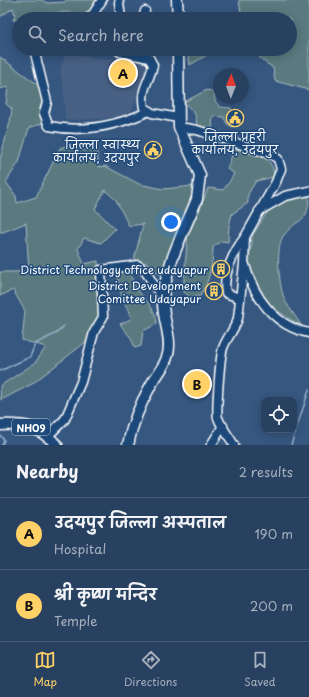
<!DOCTYPE html>
<meta charset="utf-8">
<style>
body{margin:0;font-family:"Playpen Sans","Playpen Sans Deva",sans-serif;background:#344c69;color:#f1f3f6}
.controls{position:absolute;right:12px;bottom:12px;display:grid;overflow:hidden;border-radius:8px;box-shadow:0 2px 10px #0003}
.controls button{width:36px;height:36px;display:grid;place-items:center;padding:0;border:0;border-bottom:1px solid #445a75;background:#284160;color:#f1f3f6;font:20px sans-serif}
.compass{position:absolute;left:213px;top:68px;width:36px;height:36px;border-radius:50%;background:#284160;box-shadow:0 2px 10px #0003;rotate:1deg}
.you{position:absolute;left:171px;top:222px;width:14px;height:14px;margin:-10px;border:3px solid #fff;border-radius:50%;background:#1a73e8;box-shadow:0 0 0 6px #1a73e833}
.badge{display:grid;place-items:center;width:26px;height:26px;border-radius:50%;background:#ffd166;color:#111;font-size:13px;font-weight:700}
.pin{position:absolute;translate:-50% -50%;border:2px solid #fff;box-shadow:0 1px 4px #0006}
.list{margin:0;padding:0;list-style:none}
h2{display:flex;justify-content:space-between;align-items:center;height:52px;margin:0;padding:0 16px;font-size:17px}
h2 small{font-size:13px;font-weight:400;color:#a5afbd}
.list li{display:grid;grid-template-columns:26px 1fr auto;gap:12px;align-items:center;box-sizing:border-box;height:72px;padding:0 16px;border-top:1px solid #445a75}
.list b{display:block;font-size:15px;white-space:nowrap}
.list p{margin:0;font-size:13px;white-space:nowrap;color:#a5afbd}
.list em{font-size:13px;font-style:normal;color:#a5afbd}
.icon{flex:none;width:22px;height:22px;fill:none;stroke:currentColor;stroke-width:2;stroke-linecap:round;stroke-linejoin:round}
.map{position:relative;flex:none;width:309px;height:445px;overflow:hidden}
.search{position:absolute;background:#284160;box-shadow:0 2px 10px #0003;left:12px;right:12px;top:12px;height:44px;display:flex;align-items:center;gap:10px;box-sizing:border-box;padding:0 14px;border-radius:22px;color:#a5afbd;font-size:15px}
.sheet{height:196px;background:#284160}
nav{display:flex;justify-content:space-around;align-items:center;box-sizing:border-box;height:56px;border-top:1px solid #445a75;background:#284160;font-size:11px;color:#a5afbd}
nav a{display:grid;justify-items:center;gap:2px}
nav .on{color:#ffd166}
.map>svg:first-child{display:block}
</style>
<div class="map">
<svg width="309" height="445" viewBox="0 0 309 445">
<rect width="100%" height="100%" fill="#365780"/>
<filter id="ink" filterUnits="userSpaceOnUse"><feTurbulence type="fractalNoise" baseFrequency=".025" numOctaves="2"/><feDisplacementMap in="SourceGraphic" scale="8" xChannelSelector="R" yChannelSelector="G"/><feConvolveMatrix kernelMatrix="1 2 1 2 8 2 1 2 1" color-interpolation-filters="sRGB"/></filter>
<g filter="url(#ink)">
<polygon fill="#466084" points="65,53 102,59 127,58 147,60 151,67 128,118 65,120 63,84 60,72"/>
<g fill="#5a7a7f" stroke="#acbcbf">
<path d="M0 0H42L47 3 65 2 66 0H99C92 10 88 19 74 19L72 12 49 13 41 19 13 20 15 15 13 8 0 17Z"/>
<polygon points="239,0 309,0 309,90 275,81 273,68 261,59 254,49 290,49 290,19 224,19 241,13"/>
<polygon points="187,49 217,49 190,65"/>
<polygon points="0,57 41,87 46,103 43,123 29,128 19,162 6,182 16,196 17,203 36,197 60,148 83,140 96,147 99,167 105,166 139,184 163,189 194,186 184,222 163,277 147,263 134,260 143,224 129,226 116,200 105,190 95,209 115,229 101,243 84,238 78,249 84,264 98,261 100,315 87,341 32,384 1,400 0,386 35,363 46,347 22,340 25,311 13,290 0,296 0,272 29,272 26,223 3,232 0,232 0,159 10,122 12,109 6,104 8,87 0,89"/>
<polygon points="207,90 214,92 215,101 220,107 231,108 235,123 233,127 227,124 224,117 213,116 212,129 203,129 197,125 195,114 184,102"/>
<path d="M235 147C251 151 275 156 274 177L256 181 248 194V203L232 214 229 226 228 242 221 241 213 247C213 265 209 282 200 296L191 298 183 291 188 231 195 215 200 209 208 188 223 190 230 181 234 173 227 169Z"/>
<path d="M309 193C309 225 300 215 284 235 275 246 279 282 283 295 286 306 297 317 302 327L269 305 259 291 251 274 248 260 252 244V236L270 208 288 198Z"/>
<path d="M115 271H130C131 276 132 282 135 286 143 299 156 307 157 324L143 331 141 346 135 348 131 338 120 324 131 319 129 310 121 299V288Z"/>
</g>
<g fill="none" stroke-linecap="round" stroke-linejoin="round">
<g stroke="#91b1c9" stroke-width="1.5">
<polyline points="0,371 30,357 35,344 57,333 64,326"/>
<polyline points="0,435 4,440 2,445"/>
<polyline points="291,445 309,390"/>
</g>
<defs>
<g id="minor">
<polyline points="119,2 121,19"/>
<polyline points="87,19 93,14 102,0"/>
<polyline points="143,19 145,11"/>
<path d="M34 49 47 102 44 113 49 126C84 133 117 126 149 111"/>
<polyline points="117,49 120,52 149,58"/>
<path d="M144 49 153 65C149 83 140 89 144 108L152 113 178 118"/>
<path d="M179 127 197 130 272 155 278 159 281 169 276 182 245 237 244 264 238 318C235 329 227 337 223 348 220 356 216 412 218 418 222 428 229 436 234 445"/>
<polyline points="259,211 285,196 309,191"/>
<path d="M245 265C254 297 274 326 309 333"/>
<path d="M239 298 226 293C222 275 234 251 245 237"/>
<path d="M48 436 65 419 81 382 94 332 103 317 101 270 138 265C152 275 152 287 164 298"/>
<polyline points="211,445 223,426"/>
</g>
<g id="major">
<polyline points="177,0 178,19"/>
<path d="M0 425C26 424 38 426 57 445"/>
<path d="M128 445C132 424 140 404 151 385 157 374 165 367 168 354 172 337 163 321 163 303 164 267 184 232 197 199L200 175 179 127 178 49"/>
</g>
</defs>
<use href="#minor" stroke="#fff" stroke-width="11"/>
<use href="#major" stroke="#fff" stroke-width="13"/>
<use href="#minor" stroke="#1f4a7a" stroke-width="8"/>
<use href="#major" stroke="#1f4a7a" stroke-width="10"/>
</g>
</g>
<defs>
<symbol id="civic-ring" viewBox="-11 -11 22 22"><circle r="9.5" fill="#1f4a7a" stroke="#ffd166" stroke-width="1.5"/><path d="M-.6-6.5H3V-4.5H.6V-3L4-1V1h2V6H-6V1h2V-1L-.6-3ZM-1.2 2.5V6h2.4V2.5Z" fill="#ffd166"/></symbol>
<symbol id="building-ring" viewBox="-11 -11 22 22"><circle r="9.5" fill="#1f4a7a" stroke="#ffd166" stroke-width="1.5"/><path d="M-4-6H4V6H1V3H-1V6H-4ZM-2.5-4.3h1.7v1.8h-1.7ZM.8-4.3h1.7v1.8H.8ZM-2.5-1h1.7V.8h-1.7ZM.8-1h1.7V.8H.8Z" fill="#ffd166"/></symbol>
</defs>
<g fill-rule="evenodd">
<use href="#civic-ring" x="225" y="108" width="20" height="20"/>
<use href="#civic-ring" x="143" y="140" width="20" height="20"/>
<use href="#building-ring" x="211" y="259" width="20" height="20"/>
<use href="#building-ring" x="204" y="281" width="20" height="20"/>
</g>
<g text-anchor="middle" dominant-baseline="central" stroke-width="3" stroke-linejoin="round" paint-order="stroke">
<rect fill="#1f4a7a" stroke="#bcc9d7" stroke-width="1" x="12" y="419" width="38" height="16" rx="3"/>
<g font-size="10" font-weight="bold" fill="#fff">
<text x="31" y="427">NH09</text>
</g>
<g font-size="11" fill="#fff" stroke="#1f4a7a" text-anchor="end">
<text x="235" y="136" text-anchor="middle">जिल्ला प्रहरी<tspan x="235" dy="13">कार्यालय, उदयपुर</tspan></text>
<text x="140" y="144">जिल्ला स्वास्थ्य<tspan x="140" dy="13">कार्यालय, उदयपुर</tspan></text>
<text x="208" y="269">District Technology office udayapur</text>
<text x="201" y="285">District Development<tspan x="201" dy="13">Comittee Udayapur</tspan></text>
</g>
</g>
</svg>
<div class="controls">
<button><svg class="icon" aria-label="locate" viewBox="0 0 24 24"><circle cx="12" cy="12" r="6"/><path d="M12 2v4M12 18v4M2 12h4M18 12h4"/></svg></button>
</div>
<svg class="compass" viewBox="-18 -18 36 36"><path d="M0-13l5 13h-10z" fill="#e53935"/><path d="M0 13l5-13h-10z" fill="#a5afbd"/></svg>
<div class="you"></div>
<div class="pin badge" style="left:123px;top:73px">A</div>
<div class="pin badge" style="left:197px;top:384px">B</div>
<div class="search"><svg class="icon" aria-label="search" viewBox="0 0 24 24"><circle cx="10" cy="10" r="6"/><path d="M15 15l6 6"/></svg>Search here</div>
</div>
<section class="sheet">
<h2>Nearby<small>2 results</small></h2>
<ul class="list">
<li><span class="badge">A</span><div><b>उदयपुर जिल्ला अस्पताल</b><p>Hospital</p></div><em>190 m</em></li>
<li><span class="badge">B</span><div><b>श्री कृष्ण मन्दिर</b><p>Temple</p></div><em>200 m</em></li>
</ul>
</section>
<nav>
<a class="on"><svg class="icon" aria-label="map" viewBox="0 0 24 24"><path d="M3 6l6-2 6 2 6-2v14l-6 2-6-2-6 2zM9 4v14M15 6v14"/></svg>Map</a>
<a><svg class="icon" aria-label="directions" viewBox="0 0 24 24"><path d="M12 3l9 9-9 9-9-9zM9 14v-3h6M13 9l2 2-2 2"/></svg>Directions</a>
<a><svg class="icon" aria-label="saved" viewBox="0 0 24 24"><path d="M7 4h10v16l-5-4-5 4z"/></svg>Saved</a>
</nav>
